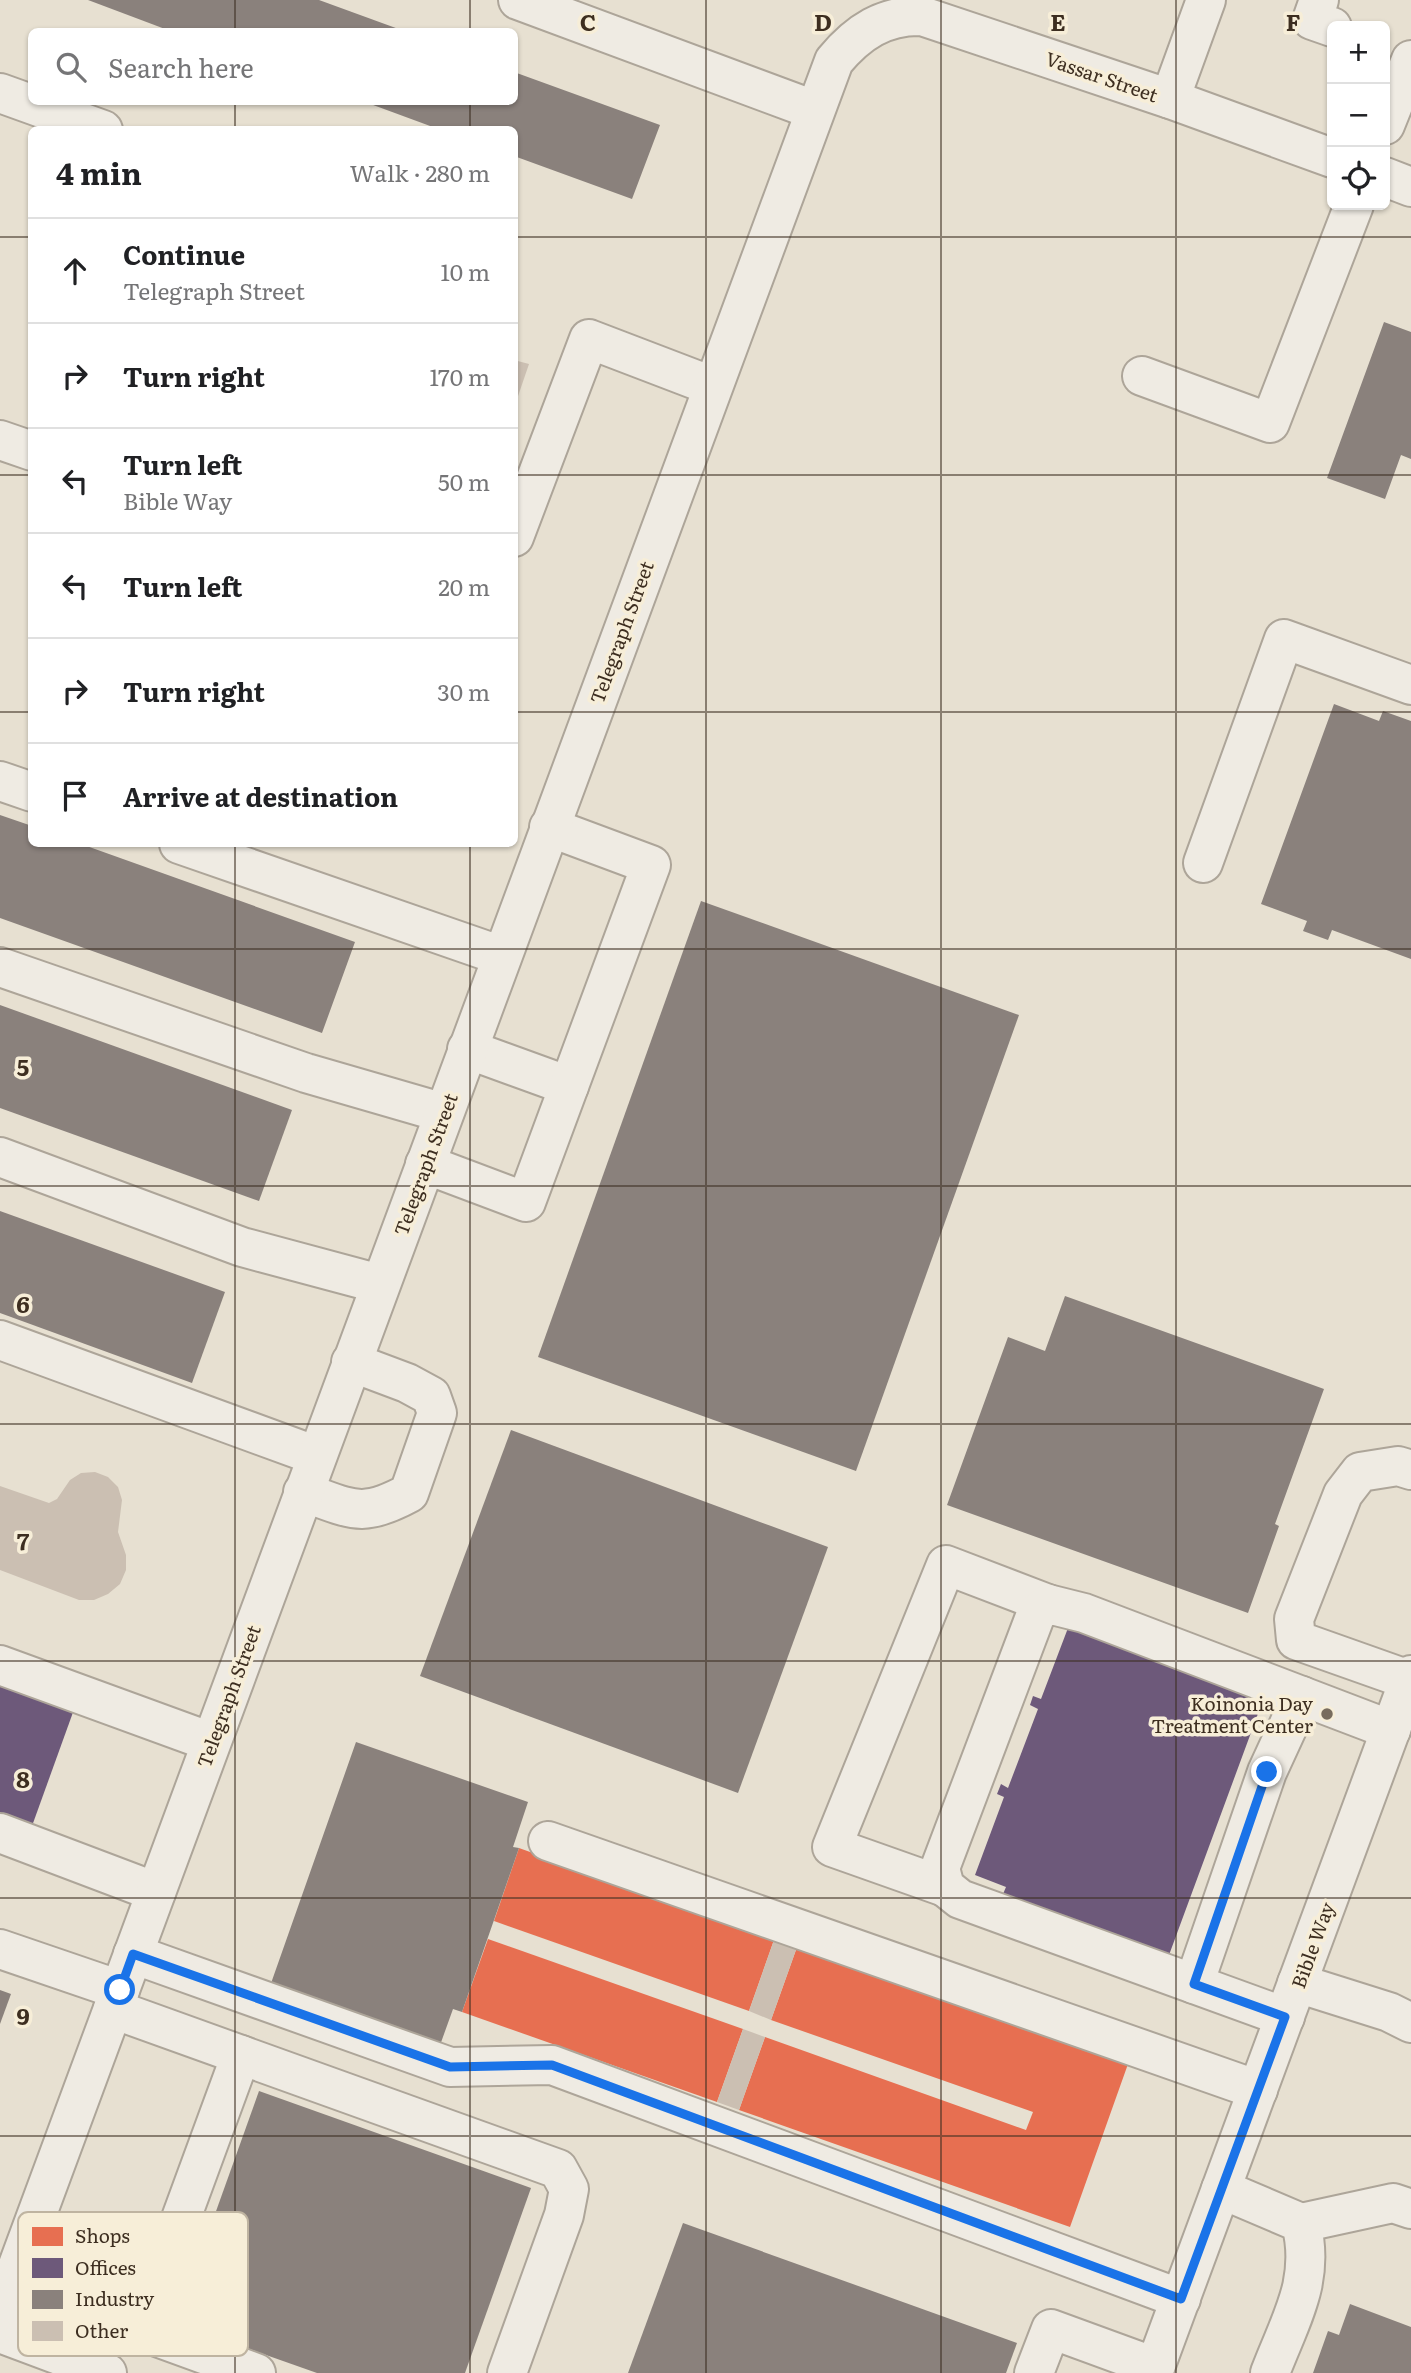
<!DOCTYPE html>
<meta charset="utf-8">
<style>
body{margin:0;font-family:Literata,serif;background:#f6f6f6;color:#202124}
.controls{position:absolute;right:21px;top:21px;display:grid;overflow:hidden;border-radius:10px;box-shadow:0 2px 5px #0004}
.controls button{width:63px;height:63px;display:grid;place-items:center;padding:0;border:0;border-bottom:2px solid #e0e0e0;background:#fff;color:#202124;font:35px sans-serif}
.stop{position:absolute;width:21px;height:21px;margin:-16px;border:5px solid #1a73e8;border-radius:50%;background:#fff}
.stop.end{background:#1a73e8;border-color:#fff;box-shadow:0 2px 7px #0008}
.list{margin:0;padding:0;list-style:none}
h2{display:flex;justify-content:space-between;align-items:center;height:91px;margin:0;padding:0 28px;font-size:30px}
h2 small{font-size:23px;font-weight:400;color:#757577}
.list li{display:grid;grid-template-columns:46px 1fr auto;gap:21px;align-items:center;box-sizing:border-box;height:105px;padding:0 28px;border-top:2px solid #e0e0e0}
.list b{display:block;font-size:26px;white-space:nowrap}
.list p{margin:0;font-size:23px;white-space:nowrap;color:#757577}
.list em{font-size:23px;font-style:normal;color:#757577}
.icon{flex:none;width:38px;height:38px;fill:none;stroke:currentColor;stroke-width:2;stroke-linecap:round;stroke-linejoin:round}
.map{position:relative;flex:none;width:1411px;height:2373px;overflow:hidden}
.search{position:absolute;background:#fff;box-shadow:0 2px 5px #0004;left:28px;top:28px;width:490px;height:77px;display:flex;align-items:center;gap:18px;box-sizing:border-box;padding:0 24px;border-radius:10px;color:#757577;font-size:26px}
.panel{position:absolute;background:#fff;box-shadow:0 2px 5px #0004;left:28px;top:126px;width:490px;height:721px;border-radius:10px}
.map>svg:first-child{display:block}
</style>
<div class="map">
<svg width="1411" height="2373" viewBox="0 0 1411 2373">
<rect width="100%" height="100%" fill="#e7e0d1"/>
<g fill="#e76f51">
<polygon points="519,1848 774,1940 749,2011 494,1921"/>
<polygon points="488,1939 743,2029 717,2102 462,2012"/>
<polygon points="797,1947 1128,2064 1070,2227 739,2110 765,2037 1026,2130 1033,2112 771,2020"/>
</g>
<g fill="#6d597a">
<polygon points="1068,1628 1266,1692 1169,1955 1003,1894 1006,1887 975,1875 1004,1797 997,1794 1001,1784 1008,1788 1038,1709 1030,1705 1033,1696 1041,1699"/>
<polygon points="0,1685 76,1704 32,1826 0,1814"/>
</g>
<g fill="#8a817c">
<polygon points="88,0 319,0 404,31 173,32"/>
<polygon points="514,72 660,125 632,199 514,156 514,130 441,130 365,102 514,102"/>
<polygon points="1384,322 1411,332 1411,459 1401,455 1385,499 1327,478"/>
<polygon points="1334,704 1379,721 1383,711 1411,721 1411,959 1332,930 1328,940 1303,931 1307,921 1261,904"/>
<polygon points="0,815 32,826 32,844 81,844 355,942 322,1033 0,918"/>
<polygon points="701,901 1019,1015 856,1471 538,1357"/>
<polygon points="0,1005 292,1110 259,1201 0,1108"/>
<polygon points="0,1211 225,1292 192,1383 0,1313"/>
<polygon points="1065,1296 1324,1389 1275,1524 1279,1526 1248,1613 947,1505 1008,1337 1045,1351"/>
<polygon points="511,1430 828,1547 738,1793 420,1676"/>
<polygon points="356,1742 528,1802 513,1847 519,1848 462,2012 453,2009 439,2048 269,1989"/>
<polygon points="0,1990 11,1994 0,2024"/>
<polygon points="259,2091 531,2188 465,2373 317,2373 176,2323"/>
<polygon points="683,2223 1017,2343 1006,2373 628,2373"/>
<polygon points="1350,2304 1411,2327 1411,2373 1313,2373 1328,2331 1339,2335"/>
</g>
<g fill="#cbbfb2">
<polygon points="514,360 529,364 515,405 514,405"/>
<polygon points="95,1472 108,1477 118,1487 122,1500 118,1532 126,1555 126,1570 120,1584 108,1594 94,1600 79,1600 0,1570 0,1486 49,1503 57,1499 70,1480 81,1473"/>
<polygon points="774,1940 797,1947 771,2020 749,2011"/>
<polygon points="743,2029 765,2037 739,2110 717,2102"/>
</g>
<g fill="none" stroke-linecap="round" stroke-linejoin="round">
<defs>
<g id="minor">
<polyline points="518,0 814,110"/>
<polyline points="1319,0 1312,20 1332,27"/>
<polyline points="0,93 103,130"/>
<polyline points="1170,99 1206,0"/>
<polyline points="1385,125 1411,60"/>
<polyline points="1385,177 1411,187"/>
<polyline points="1142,376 1270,423 1354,205"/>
<polyline points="0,440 32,451"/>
<polyline points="514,537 589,339 712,386"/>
<polyline points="0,781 32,792"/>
<polyline points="179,844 502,956"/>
<polyline points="1203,863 1284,639 1411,685"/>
<polyline points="0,967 306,1073 444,1113"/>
<polyline points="467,1049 569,1086"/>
<polyline points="0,1157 242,1247 380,1284"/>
<polyline points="425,1164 526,1202 651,865 549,827"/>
<polyline points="0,1340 317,1456"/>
<path d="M303 1492C352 1509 361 1519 409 1493L437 1413 431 1396 407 1383 351 1362"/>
<polyline points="0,1665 211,1742"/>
<polyline points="1409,1680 1296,1640 1294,1619 1343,1494 1360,1472 1398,1466 1411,1470"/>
<polyline points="0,1833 156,1892"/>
<polyline points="548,1841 1258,2090"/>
<polyline points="945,1887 832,1847 946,1565 1048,1604"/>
<polyline points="0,1949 120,1990"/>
<polyline points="133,1954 450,2067 552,2065 1181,2299"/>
<polyline points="1297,1983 1389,2012 1411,2023"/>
<polyline points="1194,1984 1267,1772 1302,1696"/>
<polyline points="113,2009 558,2169 569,2189 564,2215 507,2373"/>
<polyline points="1285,2017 960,1899 945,1887 940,1868 1036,1614 1048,1604 1084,1613 1391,1730"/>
<path d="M1221 2189 1301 2223C1316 2281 1290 2320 1270 2373"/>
<polyline points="1301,2223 1393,2203 1411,2209"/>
<polyline points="11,2284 256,2373"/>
<path d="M0 2314 834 61C858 32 884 15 922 16L1170 99 1332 158"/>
<polyline points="140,2330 241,2055"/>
<polyline points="0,2333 107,2373"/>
<polyline points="1034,2373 1051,2329 1155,2367"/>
<polyline points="1153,2373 1411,1675"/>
</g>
</defs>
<use href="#minor" stroke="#ada599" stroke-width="42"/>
<use href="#minor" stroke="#efebe3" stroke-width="38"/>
</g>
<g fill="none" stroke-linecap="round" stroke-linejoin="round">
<polyline stroke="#1a73e8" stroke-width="9" points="120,1990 133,1954 450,2067 552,2065 1181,2299 1285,2017 1194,1984 1267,1772"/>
</g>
<path fill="none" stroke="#3d2e20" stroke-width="2" stroke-opacity="0.55" d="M235 0V32M470 0V32M706 0V2373M941 0V2373M1176 0V2373M235 102V130M470 102V130M0 237H32M514 237H1411M0 475H32M514 475H1411M0 712H32M514 712H1411M235 844V2373M470 844V2373M0 949H1411M0 1186H1411M0 1424H1411M0 1661H1411M0 1898H1411M0 2136H1411"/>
<circle fill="#786c5e" stroke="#f7eed8" stroke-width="2.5" cx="1327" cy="1714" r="7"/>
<g text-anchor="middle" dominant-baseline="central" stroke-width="7" stroke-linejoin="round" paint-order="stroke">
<g font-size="19" fill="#3d2e20" stroke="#f7eed8">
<text transform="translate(1102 76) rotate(19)">Vassar Street</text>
<text transform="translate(621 632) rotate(-70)">Telegraph Street</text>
<text transform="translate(425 1164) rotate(-70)">Telegraph Street</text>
<text transform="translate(228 1696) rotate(-70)">Telegraph Street</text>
<text transform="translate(1312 1945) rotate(-70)">Bible Way</text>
</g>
<g font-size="19" fill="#3d2e20" stroke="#f7eed8" text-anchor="end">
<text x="1313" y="1703">Koinonia Day<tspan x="1313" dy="22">Treatment Center</tspan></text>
</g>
</g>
<rect x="18" y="2212" width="230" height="144" rx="10" fill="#f7eed8" stroke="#bfb4a1" stroke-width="2"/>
<rect x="32" y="2227" width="31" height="19" fill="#e76f51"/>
<rect x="32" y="2258" width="31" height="20" fill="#6d597a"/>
<rect x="32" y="2290" width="31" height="19" fill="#8a817c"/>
<rect x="32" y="2321" width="31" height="20" fill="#cbbfb2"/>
<g font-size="19" fill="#3d2e20">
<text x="75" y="2243">Shops</text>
<text x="75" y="2275">Offices</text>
<text x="75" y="2306">Industry</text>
<text x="75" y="2338">Other</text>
</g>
<g font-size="23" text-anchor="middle" font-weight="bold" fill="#3d2e20" stroke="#f7eed8" stroke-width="7" stroke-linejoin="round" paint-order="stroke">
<text x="588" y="31">C</text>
<text x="823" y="31">D</text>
<text x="1058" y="31">E</text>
<text x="1293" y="31">F</text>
<text x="23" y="1076">5</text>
<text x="23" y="1313">6</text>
<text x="23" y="1550">7</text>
<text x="23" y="1788">8</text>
<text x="23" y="2025">9</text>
</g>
</svg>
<div class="controls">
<button>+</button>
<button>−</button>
<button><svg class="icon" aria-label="locate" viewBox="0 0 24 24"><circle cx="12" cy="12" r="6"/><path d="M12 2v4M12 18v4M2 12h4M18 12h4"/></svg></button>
</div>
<div class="stop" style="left:120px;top:1990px"></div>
<div class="stop end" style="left:1267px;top:1772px"></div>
<div class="search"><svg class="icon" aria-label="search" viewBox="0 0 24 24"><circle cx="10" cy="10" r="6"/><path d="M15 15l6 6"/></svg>Search here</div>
<section class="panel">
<h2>4 min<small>Walk · 280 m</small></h2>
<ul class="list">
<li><svg class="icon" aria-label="ahead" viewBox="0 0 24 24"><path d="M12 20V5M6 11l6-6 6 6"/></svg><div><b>Continue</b><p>Telegraph Street</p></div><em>10 m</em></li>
<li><svg class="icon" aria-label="right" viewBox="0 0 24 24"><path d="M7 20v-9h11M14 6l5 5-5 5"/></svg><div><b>Turn right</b></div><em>170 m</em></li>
<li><svg class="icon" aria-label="left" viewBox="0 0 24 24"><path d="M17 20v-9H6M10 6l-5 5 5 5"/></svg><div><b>Turn left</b><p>Bible Way</p></div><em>50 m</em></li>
<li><svg class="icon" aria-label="left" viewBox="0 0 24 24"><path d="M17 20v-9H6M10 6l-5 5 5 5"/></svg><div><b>Turn left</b></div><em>20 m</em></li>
<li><svg class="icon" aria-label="right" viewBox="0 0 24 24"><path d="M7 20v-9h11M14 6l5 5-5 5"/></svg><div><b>Turn right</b></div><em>30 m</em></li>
<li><svg class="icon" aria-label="arrive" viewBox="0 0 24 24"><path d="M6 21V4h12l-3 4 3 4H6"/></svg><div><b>Arrive at destination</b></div></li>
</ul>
</section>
</div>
